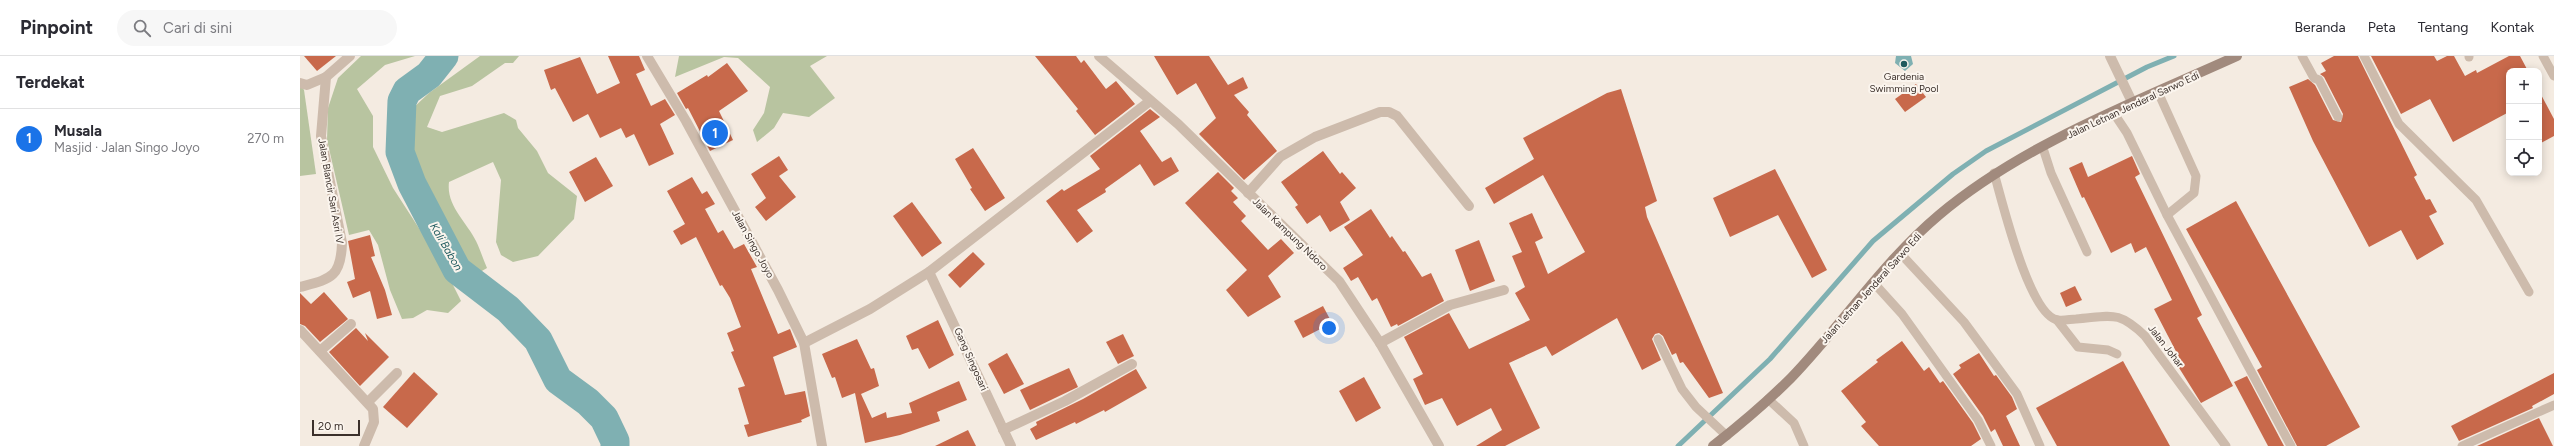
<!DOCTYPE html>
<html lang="id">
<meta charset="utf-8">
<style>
body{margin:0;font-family:Figtree,sans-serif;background:#f7f7f7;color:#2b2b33}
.controls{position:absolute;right:12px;top:12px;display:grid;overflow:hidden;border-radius:8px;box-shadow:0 2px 10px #0003}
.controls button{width:36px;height:36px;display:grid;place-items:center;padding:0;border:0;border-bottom:1px solid #e1e1e2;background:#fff;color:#2b2b33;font:20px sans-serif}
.scale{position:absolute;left:12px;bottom:10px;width:48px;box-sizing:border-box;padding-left:4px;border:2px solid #3b302b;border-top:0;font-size:11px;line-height:14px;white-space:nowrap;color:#3b302b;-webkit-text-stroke:3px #fbf5ee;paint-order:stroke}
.you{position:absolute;left:1029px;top:272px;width:14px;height:14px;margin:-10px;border:3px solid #fff;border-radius:50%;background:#1a73e8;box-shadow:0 0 0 6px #1a73e833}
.badge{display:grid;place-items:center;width:26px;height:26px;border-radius:50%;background:#1a73e8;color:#fff;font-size:13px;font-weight:700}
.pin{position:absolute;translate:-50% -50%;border:2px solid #fff;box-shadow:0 1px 4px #0006}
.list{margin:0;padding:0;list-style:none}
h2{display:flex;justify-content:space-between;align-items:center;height:52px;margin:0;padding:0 16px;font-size:17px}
h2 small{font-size:13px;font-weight:400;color:#7c7c81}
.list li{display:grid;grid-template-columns:26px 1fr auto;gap:12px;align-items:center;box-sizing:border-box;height:60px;padding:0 16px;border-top:1px solid #e1e1e2}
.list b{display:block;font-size:15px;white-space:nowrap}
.list p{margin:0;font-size:13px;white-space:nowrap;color:#7c7c81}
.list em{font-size:13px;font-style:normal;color:#7c7c81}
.icon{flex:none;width:22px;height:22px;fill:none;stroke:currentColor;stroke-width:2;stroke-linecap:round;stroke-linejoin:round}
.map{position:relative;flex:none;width:2254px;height:390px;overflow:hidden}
header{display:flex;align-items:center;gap:24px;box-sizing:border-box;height:56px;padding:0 20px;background:#fff;border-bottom:1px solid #e1e1e2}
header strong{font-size:19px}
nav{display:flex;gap:22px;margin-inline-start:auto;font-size:14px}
.search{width:280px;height:36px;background:#f7f7f7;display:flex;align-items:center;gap:10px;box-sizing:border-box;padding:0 14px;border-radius:22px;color:#7c7c81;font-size:15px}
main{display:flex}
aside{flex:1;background:#fff}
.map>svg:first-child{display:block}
</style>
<header>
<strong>Pinpoint</strong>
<div class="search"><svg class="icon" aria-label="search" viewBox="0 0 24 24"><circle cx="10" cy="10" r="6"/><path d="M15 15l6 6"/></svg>Cari di sini</div>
<nav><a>Beranda</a><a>Peta</a><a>Tentang</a><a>Kontak</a></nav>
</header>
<main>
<aside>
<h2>Terdekat<small></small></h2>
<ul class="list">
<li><span class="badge">1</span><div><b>Musala</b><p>Masjid · Jalan Singo Joyo</p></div><em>270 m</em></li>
</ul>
</aside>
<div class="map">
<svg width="2254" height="390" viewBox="0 0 2254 390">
<rect width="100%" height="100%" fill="#f4ebe1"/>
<g fill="#b8c4a0">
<polygon points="61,0 115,0 85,9 57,33 73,60 73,91 93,132 144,211 161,245 148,257 127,254 113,262 102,263 90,234 78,189 69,174 49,179 27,84 28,52 38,22"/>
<path d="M180 0H219L213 7H205L172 30 140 40 127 71 142 76 204 57 216 64 218 72 237 95 248 117 277 140 274 163 238 200 213 206 201 199 196 186 201 124 193 106 149 126C146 150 167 166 176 185 180 193 183 203 187 212L175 219 125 123 111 107 102 85 110 55 129 37Z"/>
<polygon points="379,0 527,0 510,10 535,42 509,61 483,57 474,72 457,86 453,74 464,57 470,31 438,2 424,1 375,21"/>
<polygon points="0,28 4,34 16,118 0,120"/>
</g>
<polygon fill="#7fb0b2" points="1596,0 1611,0 1613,8 1605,15 1595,7"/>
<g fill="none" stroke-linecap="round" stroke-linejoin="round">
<polyline stroke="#7fb0b2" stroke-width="5" points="1378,390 1470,303 1573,185 1653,118 1686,95 1847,11 1874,0"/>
<polyline stroke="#7fb0b2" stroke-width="29" points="144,0 129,19 107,35 102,45 100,96 112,128 157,214 208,253 238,284 258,324 288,346 304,362 315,385 315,390"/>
</g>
<g fill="#c8694b">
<polygon points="4,0 36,0 17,15"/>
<polygon points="308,0 339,0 345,14 336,18 351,50 365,43 375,59 360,68 374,98 349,110 334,78 326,82 321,72 300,82 288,58 273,66 255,32 251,34 244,14 280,1 297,38 320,27"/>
<polygon points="735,0 776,0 781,7 784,4 806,33 816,25 835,48 795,79 776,55 778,53"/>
<polygon points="854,0 909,0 928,29 943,21 948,32 934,39 949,56 947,59 977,95 944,124 899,78 916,62 896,27 877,39"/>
<polygon points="2034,0 2058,0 2117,119 2114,121 2126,144 2130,143 2137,156 2129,160 2144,188 2117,204 2101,174 2069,191 2013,85 1989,31 2008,23 2015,29 2033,64 2041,66 2043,58 2024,21 2020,18 2026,15 2021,7"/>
<polygon points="2071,0 2134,0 2137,5 2147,0 2154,0 2165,20 2176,14 2177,17 2209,0 2220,0 2228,15 2209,15 2209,56 2153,86 2130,43 2101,58"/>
<polygon points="427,7 448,35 419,55 433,84 410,95 388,52 386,53 377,37 407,19 408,21"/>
<polygon points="1616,28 1626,41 1605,56 1595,43"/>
<polygon points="1321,33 1357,145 1345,151 1347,161 1423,337 1409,342 1383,306 1380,307 1376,297 1372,299 1363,280 1359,277 1355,278 1352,283 1361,304 1342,314 1317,262 1252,300 1246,290 1209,307 1240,372 1205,390 1176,390 1202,374 1191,352 1157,370 1142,342 1125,349 1113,323 1123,318 1104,281 1149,257 1169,293 1230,264 1215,237 1225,231 1212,200 1222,196 1209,167 1232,157 1243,182 1235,186 1248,218 1285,196 1243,119 1194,148 1185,132 1234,103 1223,82 1307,37"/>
<polygon points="2239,35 2254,63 2254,80 2239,88"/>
<polygon points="850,53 860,61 840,75 862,106 871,101 879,115 854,130 840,108 805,133 806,136 777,154 793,175 777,187 746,145 762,133 764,135 800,113 790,100"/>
<polygon points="673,92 705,142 685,155 670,133 672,132 655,103"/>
<polygon points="1023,95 1040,118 1042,116 1056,132 1040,146 1050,164 1030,176 1020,159 1007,168 995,151 998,149 981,126"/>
<polygon points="479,100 488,114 479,120 496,141 466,165 455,151 466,142 451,118"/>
<polygon points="1832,100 1840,118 1835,121 1902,259 1897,262 1933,330 1901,347 1876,307 1881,305 1854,253 1872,244 1846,191 1835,197 1831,187 1811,197 1784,141 1782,142 1769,112 1782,106 1788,121"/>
<polygon points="296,101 313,130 285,146 269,116"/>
<polygon points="1475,113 1527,214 1512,222 1478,159 1430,181 1413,142"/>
<polygon points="918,116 934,132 931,135 938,142 933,146 946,160 941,165 968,194 981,183 994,197 968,220 981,241 948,261 926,234 947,214 885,147"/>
<polygon points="392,121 402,138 407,135 415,148 405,153 418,177 423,174 434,193 444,188 457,211 451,213 478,278 490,273 497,291 473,301 485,339 505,335 510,360 501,364 502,366 448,381 444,369 449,368 438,332 445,330 431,296 434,295 427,277 441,271 430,242 422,229 420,230 396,181 381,189 373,175 385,168 367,135"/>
<polygon points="1936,145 2060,371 2026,390 1997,390 1957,314 1962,311 1886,173"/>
<polygon points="612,146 642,187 622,201 593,160"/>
<polygon points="1071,153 1090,182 1092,180 1103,196 1105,195 1122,221 1131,217 1144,245 1098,270 1097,268 1091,271 1077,242 1072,245 1058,221 1051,225 1043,212 1063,199 1044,171"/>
<polygon points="70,179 75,200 71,201 85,234 92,259 77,263 70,235 53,242 47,226 55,223 48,185"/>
<polygon points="1179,184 1195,225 1170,235 1155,194"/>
<polygon points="673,196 685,208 660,232 648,219"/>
<polygon points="1775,230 1782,244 1766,251 1760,237"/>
<polygon points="24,236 48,263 20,286 5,270 0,268 0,237 11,248"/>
<polygon points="1023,250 1032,267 1003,282 994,265"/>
<polygon points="638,264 654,299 629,313 618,292 612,294 606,280"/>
<polygon points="56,272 68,285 65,277 89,301 60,330 29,296"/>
<polygon points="823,278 834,300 818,308 806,286"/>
<polygon points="557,283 571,313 574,312 579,330 561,338 572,362 586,356 587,362 612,357 609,347 659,325 667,344 637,356 640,365 600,379 565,387 555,337 542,342 535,321 532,322 522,298"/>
<polygon points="1602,285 1624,315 1629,311 1640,327 1643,325 1673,367 1681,383 1671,390 1579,390 1561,370 1566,366 1541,335 1578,306 1576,304"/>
<polygon points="707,297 724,328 704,338 688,308"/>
<polygon points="1679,297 1694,320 1696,319 1712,341 1717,353 1706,360 1720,390 1703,390 1695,373 1691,376 1683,360 1653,318 1661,312 1659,309"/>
<polygon points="1823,305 1870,390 1757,390 1736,352"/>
<polygon points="769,312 778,331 730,354 720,334"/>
<polygon points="836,313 847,332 805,356 804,354 776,368 775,366 736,384 730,373 737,369 736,366 783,343"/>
<polygon points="114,316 138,338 107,372 83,351"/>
<polygon points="2254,317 2254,338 2232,350 2233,352 2159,385 2151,370"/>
<polygon points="1947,320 1984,390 1968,390 1934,326"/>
<polygon points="1064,321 1081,352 1056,366 1039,335"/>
<polygon points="2239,362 2253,390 2177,390"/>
<polygon points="668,374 676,390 635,390"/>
</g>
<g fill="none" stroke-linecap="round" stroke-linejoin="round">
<g stroke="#cdbbac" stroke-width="9">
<polyline points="2002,0 2014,22 2019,24 2038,61"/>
<polyline points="2064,0 2099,68 2176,144 2229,236"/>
<polyline points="2169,0 2169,1"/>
<polyline points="2243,0 2254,20"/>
<polyline points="1858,36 1896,120 1894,137 1867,159"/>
<polyline points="1813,56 1827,77 1867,159 1991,390"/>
<polyline points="1743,92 1751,117 1787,196"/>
<path d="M1694 117C1702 144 1729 260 1758 264 1764 265 1771 263 1776 263 1812 260 1818 254 1845 280L1926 390"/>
<polyline points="1600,197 1664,266 1717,338 1740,390"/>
<polyline points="1573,226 1602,258 1678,364 1691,390"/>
<polyline points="1757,264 1778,291 1808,294 1817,298"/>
<polyline points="1358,283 1382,333 1396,351 1427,380"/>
<polyline points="1468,343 1494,367 1504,390"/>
<polyline points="2162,390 2254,349"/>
</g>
<g stroke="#cdbbac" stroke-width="10">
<polyline points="347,0 386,65 478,234 504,287 522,390"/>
<polyline points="799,0 878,68 1039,225 1080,287 1139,390"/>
<polyline points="1810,0 1833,48"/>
<polyline points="0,27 7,29 26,21"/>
<polyline points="948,137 980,101 1015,81 1080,56 1089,56 1097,60 1169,150"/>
<polyline points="629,216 711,390"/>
<path d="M0 231C30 223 41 222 42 187L21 80 26 21 50 0"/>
<polyline points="0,274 73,353 74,366 64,390"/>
<polyline points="504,287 570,253 629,216 850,45"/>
<polyline points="1080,287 1150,249 1204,234"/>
<polyline points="20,295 51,268"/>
<polyline points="68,346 97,317"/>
<polyline points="703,374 765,345 832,308"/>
</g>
<path stroke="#a18a7d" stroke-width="10" d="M1413 390C1440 369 1467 346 1491 322 1542 269 1582 207 1639 159 1723 88 1838 45 1937 0"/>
</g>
<circle fill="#1f5a5e" stroke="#fbf5ee" stroke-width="1.5" cx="1604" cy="8" r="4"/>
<g text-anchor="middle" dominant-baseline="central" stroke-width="4" stroke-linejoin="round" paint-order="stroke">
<g font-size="10" fill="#3b302b" stroke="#fbf5ee">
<text x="1604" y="20">Gardenia<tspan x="1604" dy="12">Swimming Pool</tspan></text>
</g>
<g font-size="10" fill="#3b302b" stroke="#fbf5ee">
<text transform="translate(1833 49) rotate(-25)">Jalan Letnan Jenderal Sarwo Edi</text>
<text transform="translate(31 135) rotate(80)">Jalan Blancir Sari Asri IV</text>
<text transform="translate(990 178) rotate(44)">Jalan Kampung Ndoro</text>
<text transform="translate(453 188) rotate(61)">Jalan Singo Joyo</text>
<text transform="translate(1571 232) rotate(-48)">Jalan Letnan Jenderal Sarwo Edi</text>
<text transform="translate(1866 290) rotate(52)">Jalan Johar</text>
<text transform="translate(671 303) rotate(66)">Gang Singosari</text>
</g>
<g font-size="11" font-style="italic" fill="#1f5a5e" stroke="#fbf5ee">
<text transform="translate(146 191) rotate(60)">Kali Babon</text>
</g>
</g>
</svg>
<div class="controls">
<button>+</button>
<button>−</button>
<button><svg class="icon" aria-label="locate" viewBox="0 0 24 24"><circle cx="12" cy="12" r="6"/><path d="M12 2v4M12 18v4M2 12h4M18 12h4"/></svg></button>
</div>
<div class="scale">20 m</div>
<div class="you"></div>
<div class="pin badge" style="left:415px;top:77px">1</div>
</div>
</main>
